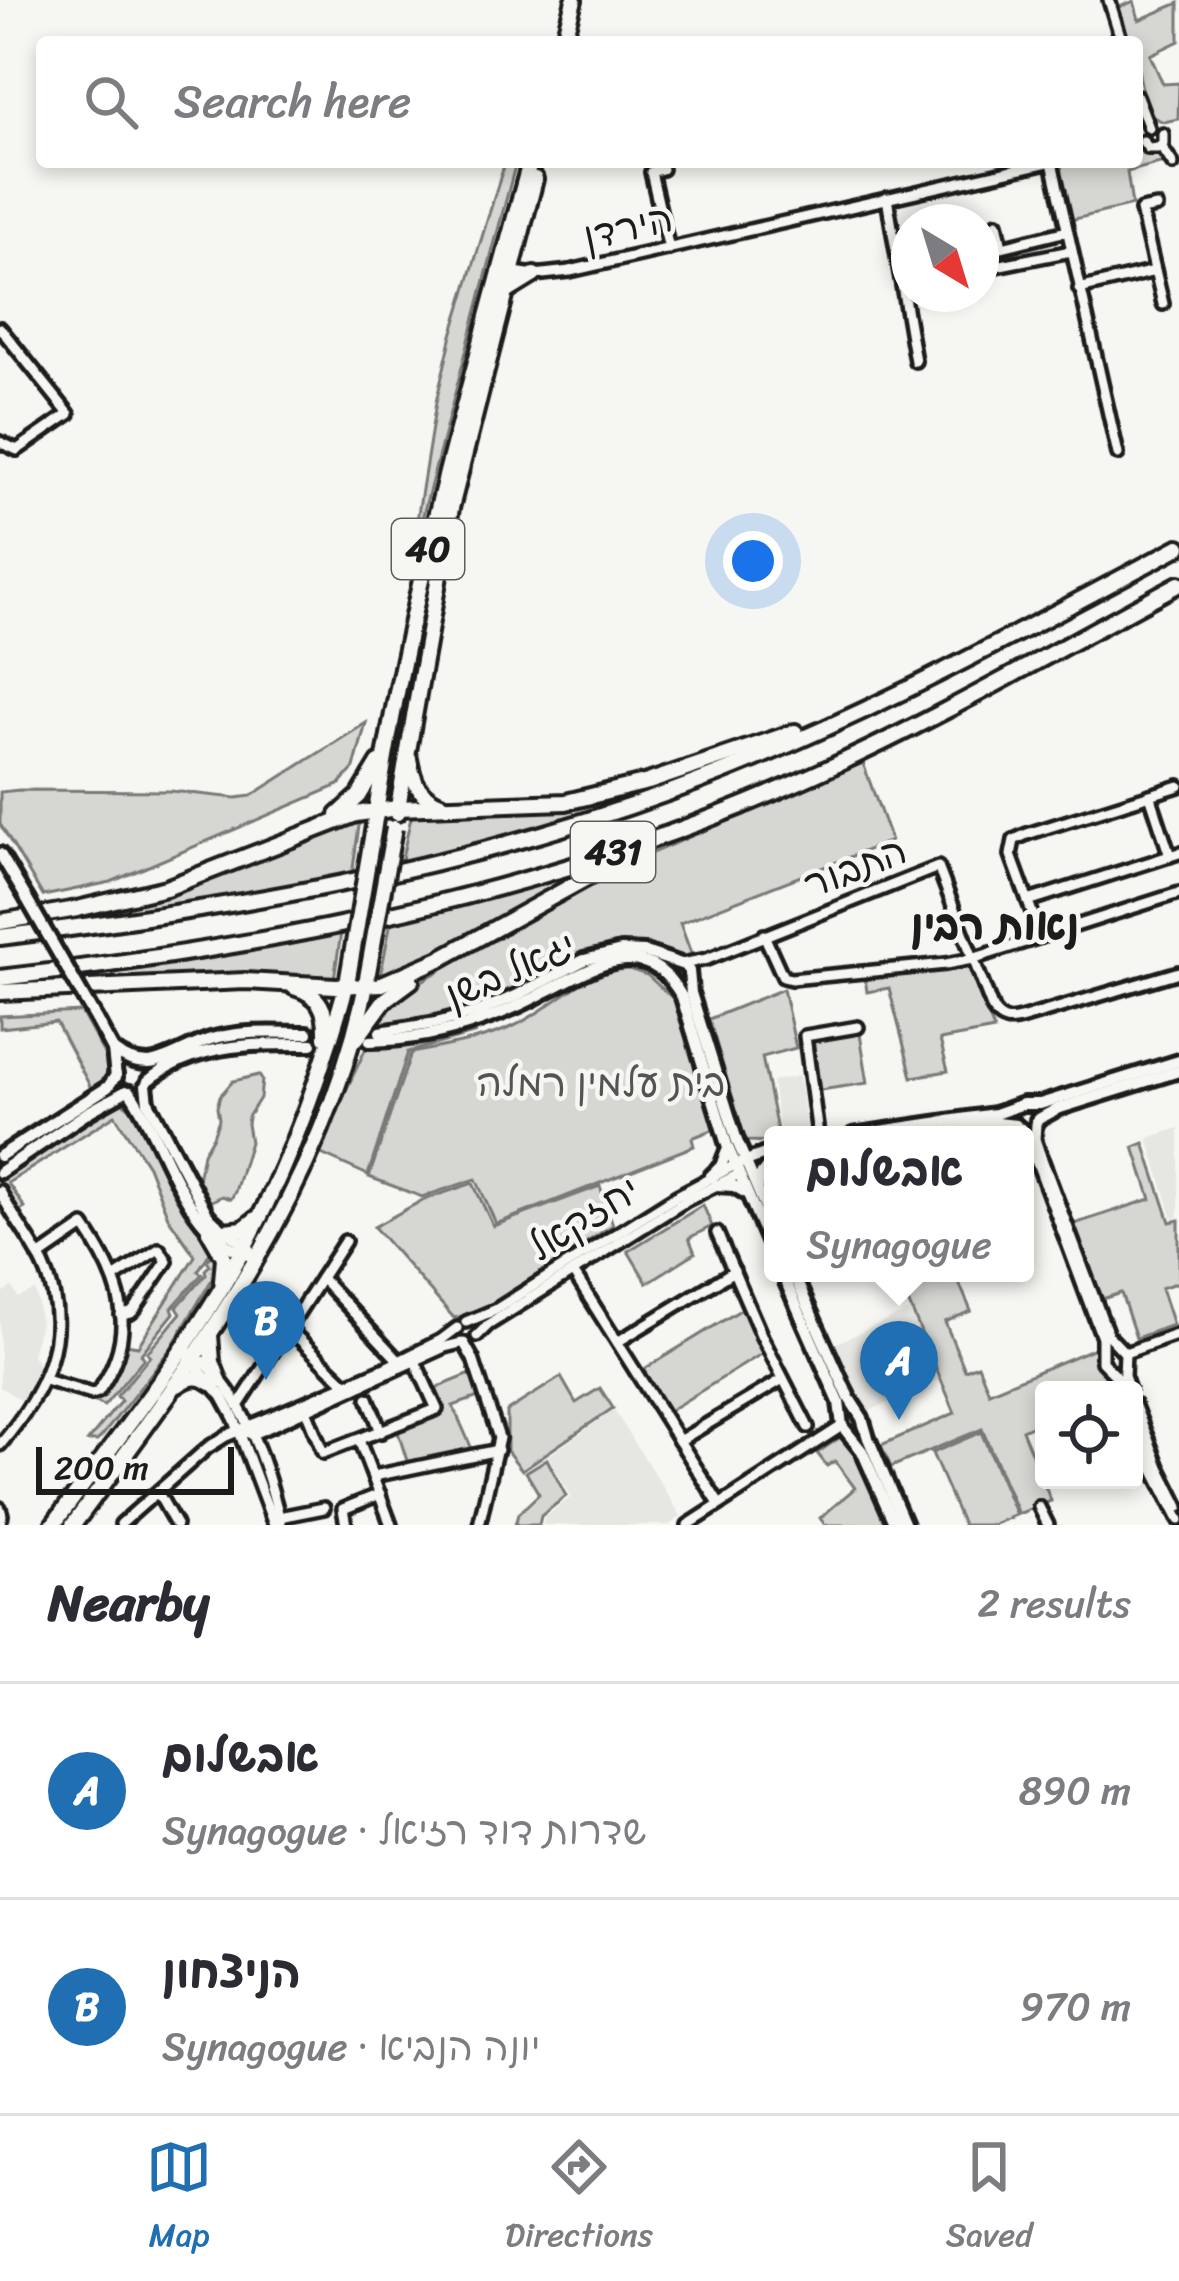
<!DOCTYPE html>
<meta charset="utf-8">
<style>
body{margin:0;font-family:Sriracha,"Playpen Sans Hebrew",sans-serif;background:#f7f7f7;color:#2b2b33}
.controls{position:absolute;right:36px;bottom:36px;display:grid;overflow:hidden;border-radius:12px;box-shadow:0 6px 18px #0003}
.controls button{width:108px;height:108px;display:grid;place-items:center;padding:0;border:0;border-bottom:3px solid #e1e1e2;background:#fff;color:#2b2b33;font:60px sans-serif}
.compass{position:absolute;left:891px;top:204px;width:108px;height:108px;border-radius:50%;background:#fff;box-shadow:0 6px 18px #0003;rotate:142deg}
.scale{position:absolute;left:36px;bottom:30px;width:198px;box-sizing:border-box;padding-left:12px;border:6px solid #1c1c1c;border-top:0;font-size:33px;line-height:42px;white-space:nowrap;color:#1c1c1c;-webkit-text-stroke:9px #f6f6f2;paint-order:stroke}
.you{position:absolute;left:753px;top:561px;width:42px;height:42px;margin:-30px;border:9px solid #fff;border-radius:50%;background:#1a73e8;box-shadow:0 0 0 18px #1a73e833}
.badge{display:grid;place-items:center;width:78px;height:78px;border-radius:50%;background:#1f6fb2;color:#fff;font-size:39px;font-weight:700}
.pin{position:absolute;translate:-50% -99px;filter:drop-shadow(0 3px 6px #0008)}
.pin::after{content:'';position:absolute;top:63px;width:42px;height:36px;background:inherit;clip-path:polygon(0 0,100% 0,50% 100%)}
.popup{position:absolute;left:764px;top:1126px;width:270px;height:156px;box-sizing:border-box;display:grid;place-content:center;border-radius:12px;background:#fff;filter:drop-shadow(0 3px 9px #0005);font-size:39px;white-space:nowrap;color:#7c7c81}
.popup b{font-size:45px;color:#2b2b33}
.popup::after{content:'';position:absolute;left:50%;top:100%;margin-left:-24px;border:24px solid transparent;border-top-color:#fff}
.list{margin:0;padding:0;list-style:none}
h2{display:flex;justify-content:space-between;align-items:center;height:156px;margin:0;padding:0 48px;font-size:51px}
h2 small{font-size:39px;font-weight:400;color:#7c7c81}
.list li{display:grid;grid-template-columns:78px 1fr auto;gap:36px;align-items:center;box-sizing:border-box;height:216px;padding:0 48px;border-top:3px solid #e1e1e2}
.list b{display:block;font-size:45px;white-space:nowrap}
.list p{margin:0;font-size:39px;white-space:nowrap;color:#7c7c81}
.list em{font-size:39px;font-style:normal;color:#7c7c81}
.icon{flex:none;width:66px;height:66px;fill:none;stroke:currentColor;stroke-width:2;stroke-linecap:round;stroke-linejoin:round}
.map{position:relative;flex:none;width:1179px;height:1525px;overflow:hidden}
.search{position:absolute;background:#fff;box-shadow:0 6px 18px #0003;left:36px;right:36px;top:36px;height:132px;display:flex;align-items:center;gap:30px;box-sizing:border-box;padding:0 42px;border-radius:12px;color:#7c7c81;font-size:45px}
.sheet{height:588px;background:#fff}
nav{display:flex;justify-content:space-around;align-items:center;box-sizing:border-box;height:168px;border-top:3px solid #e1e1e2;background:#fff;font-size:33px;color:#7c7c81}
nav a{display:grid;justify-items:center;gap:6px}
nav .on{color:#1f6fb2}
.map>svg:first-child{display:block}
</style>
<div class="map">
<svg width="1179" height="1525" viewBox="0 0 1179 1525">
<rect width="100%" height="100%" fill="#f6f6f2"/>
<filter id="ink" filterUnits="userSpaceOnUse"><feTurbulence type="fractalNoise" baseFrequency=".00833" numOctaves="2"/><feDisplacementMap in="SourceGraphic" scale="24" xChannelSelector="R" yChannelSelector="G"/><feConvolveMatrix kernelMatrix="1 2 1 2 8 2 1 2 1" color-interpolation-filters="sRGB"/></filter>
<g filter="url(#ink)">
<g fill="#e6e6e2">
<polygon points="799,1076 808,1135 780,1135 772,1081"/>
<polygon points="1179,1128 1179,1217 1173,1219 1148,1138"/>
<polygon points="12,1286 18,1298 35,1290 38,1304 40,1323 32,1355 41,1368 24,1402 0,1387 0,1291 3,1294"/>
<polygon points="910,1310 940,1379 865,1413 835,1344"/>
<polygon points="614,1410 681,1516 669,1525 543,1525 545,1517 571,1497 548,1456"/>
</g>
<g fill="#d6d6d2" stroke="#797977" stroke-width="3">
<path d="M1134 1 1139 20 1179 3V41L1150 55 1163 84 1179 83 1178 119 1164 122 1153 117C1140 91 1137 70 1137 42H1127L1117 8Z"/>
<polygon points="1137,148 1157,153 1164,162 1127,172 1132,205 1071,220 1058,165 1073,162 1137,162"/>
<polygon points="505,162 516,162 410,564 436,402 452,335"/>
<polygon points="366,723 354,768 339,785 111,882 43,896 0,824 0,792 19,790 171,791 236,798 251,796"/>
<path d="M863 763 891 841 680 923 692 956C661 960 628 944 599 951 574 957 555 974 533 985 481 1010 426 1023 369 1028L407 990 598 876Z"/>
<polygon points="673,778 674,786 580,816 400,867 412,813 557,808"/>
<polygon points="360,819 352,875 140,912 9,930 11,926 83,912"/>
<polygon points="584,865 590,870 407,970 380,978 391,921"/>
<polygon points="341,933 334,979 142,977 0,988 0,982 174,963"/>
<polygon points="969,968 994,1030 940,1040 948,1071 912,1077 889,988 867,992 865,978"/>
<path d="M629 969 647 975 679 1004 717 1128 692 1138 694 1146 496 1224 476 1179 422 1197 369 1177 411 1053C446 1046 479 1041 512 1027 553 1009 582 970 629 969Z"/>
<polygon points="783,989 796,1048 762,1057 778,1135 773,1135 773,1142 748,1141 743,1134 709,1019"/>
<polygon points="81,1012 109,1063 106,1078 92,1090 56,1022 0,1028 0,1016"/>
<polygon points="477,1033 408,1052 368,1175 317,1152 365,1050"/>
<polygon points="860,1034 868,1083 820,1090 813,1041"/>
<polygon points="259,1075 262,1080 260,1098 248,1117 247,1124 250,1142 235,1192 231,1199 222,1196 212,1201 211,1209 194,1178 198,1180 203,1153 213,1136 219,1119 217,1107 220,1096 233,1081"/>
<polygon points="122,1102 132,1109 211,1251 198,1271 202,1274 172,1308 174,1313 141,1354 144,1358 104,1406 91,1400 101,1395 106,1389 126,1344 138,1346 195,1256 168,1217 148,1166 115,1115 8,1183 25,1208 17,1213 2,1189 0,1177"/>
<polygon points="1144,1143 1170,1222 1179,1220 1179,1282 1161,1288 1173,1325 1136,1338 1121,1293 1099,1300 1074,1224 1151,1199 1134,1147"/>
<polygon points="473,1183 493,1226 600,1186 613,1225 480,1312 454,1318 374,1227 423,1200"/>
<polygon points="703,1205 712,1226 689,1238 695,1253 647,1283 628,1251"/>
<path d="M213 1255 218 1263 217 1271 171 1348 103 1435 97 1441H88L121 1401 117 1396 150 1356 147 1352C161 1339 169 1326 181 1313L177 1307 206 1274 205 1270 210 1265 207 1260Z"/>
<polygon points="896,1273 955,1273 971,1311 945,1322 965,1370 978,1365 989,1392 1099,1346 1111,1375 1076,1390 1044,1390 1044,1420 1022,1430 1051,1501 1018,1514 982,1429 891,1467 881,1445 955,1413"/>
<polygon points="742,1309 763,1353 667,1412 641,1371"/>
<polygon points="473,1373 481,1396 453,1406 472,1449 408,1464 397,1429 441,1411 431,1390"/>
<polygon points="561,1377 576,1403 600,1388 613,1408 522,1470 507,1451 507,1411"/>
<polygon points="981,1432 1016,1515 992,1525 963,1525 932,1453"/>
<polygon points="842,1436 854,1447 886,1525 825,1525 820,1518 855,1488 835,1461 827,1466 817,1453"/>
<polygon points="547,1459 566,1496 541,1516 539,1525 515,1525 518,1514 539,1494 526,1472"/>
</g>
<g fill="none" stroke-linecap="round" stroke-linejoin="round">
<g stroke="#d5d5d2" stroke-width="10" stroke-dasharray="10 5" stroke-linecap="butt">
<polyline points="308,1033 380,1032"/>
<polyline points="312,1044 357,1042"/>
</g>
<defs>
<g id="minor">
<polyline points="1109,0 1122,42"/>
<polyline points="1137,96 1149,128"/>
<polyline points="1143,141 1148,148 1158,148 1163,144 1163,134"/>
<polyline points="1161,146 1173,164"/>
<polyline points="1052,162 1118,454"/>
<polyline points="662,169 651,172 669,249"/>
<polyline points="887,198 915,361"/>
<polyline points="1157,207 1141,210 1163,304"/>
<polyline points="997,223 1002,247 1067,231"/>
<polyline points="981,269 1071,251"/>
<polyline points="508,271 534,275 570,271 1048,162"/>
<polyline points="1079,289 1155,271"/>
<polyline points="0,328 69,414 17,450 0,442"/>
<polyline points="1150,795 1170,856"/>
<polyline points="1028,901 1179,853"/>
<polyline points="764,935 783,977 791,979 946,964 972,959 1179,893"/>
<polyline points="1041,937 1011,855 1014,840 1027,834 1179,786"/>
<path d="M682 964 707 959 938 867 993 1010C1002 1023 1010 1022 1024 1018L1179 972"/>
<polyline points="1036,1124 1035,1139 1039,1151 1108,1335 1125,1353 1124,1376 1129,1390"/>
<polyline points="1021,1128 1039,1168 1102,1337 1102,1362 1115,1375 1122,1390"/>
<polyline points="818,1135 805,1036 858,1027"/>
<path d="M0 1191C12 1217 31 1239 43 1264 75 1333 45 1392 0 1445"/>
<polyline points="717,1233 762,1337 808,1427"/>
<path d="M39 1257 84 1226C122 1281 140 1332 98 1392L92 1394 45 1380"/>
<polyline points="573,1272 719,1504"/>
<polyline points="115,1277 159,1249 167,1261 135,1309 131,1313 121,1315"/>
<polyline points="321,1278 399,1361"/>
<polyline points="466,1322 495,1310 675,1197 735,1165"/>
<polyline points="288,1328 347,1385"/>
<polyline points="477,1336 488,1325 687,1200 739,1174"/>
<polyline points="619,1341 734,1271"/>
<polyline points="464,1343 473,1359 499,1438 479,1525"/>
<path d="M191 1353C242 1385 268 1469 281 1525"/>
<polyline points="1125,1353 1179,1334"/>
<polyline points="189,1358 222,1396 234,1418 274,1525"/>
<polyline points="368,1398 381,1432"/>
<polyline points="1134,1404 1159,1467 1179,1507"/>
<polyline points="238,1406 345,1241"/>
<polyline points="306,1410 323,1453 437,1409 415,1361"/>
<polyline points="1134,1422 1153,1469 1179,1520"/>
<polyline points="240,1431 252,1434 271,1426 445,1347 461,1343"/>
<polyline points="359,1440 391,1525"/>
<polyline points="679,1441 783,1379"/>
<polyline points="374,1476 498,1450"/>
<polyline points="158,1493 176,1525"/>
<polyline points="1039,1507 1048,1525"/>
<polyline points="0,1508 2,1515 0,1522"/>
<polyline points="279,1517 324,1508"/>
<polyline points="121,1524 207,1448 226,1436 383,1369 441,1340 457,1328"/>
<polyline points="346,1525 343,1509 380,1494"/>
<polyline points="688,1525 842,1426"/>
</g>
<g id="major">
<polyline points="0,854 27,899"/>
<polyline points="96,1019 113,1050 116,1077"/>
<polyline points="380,1032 436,1023 477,1012 516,996 584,960 621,951 645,952 684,965 689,971 691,993 737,1141 773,1226"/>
<path d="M370 1041C407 1040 445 1033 479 1021 503 1013 526 1003 547 991 596 966 647 933 682 997L727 1145 773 1253"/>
<path d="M113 1050C123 1058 135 1063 148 1063 165 1062 193 1044 211 1039 243 1030 276 1033 308 1033"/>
<path d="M148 1081C195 1042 255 1044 312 1044"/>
<path d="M146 1085 148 1102 207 1214C219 1230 237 1236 250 1250"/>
<path d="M130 1092C166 1143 184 1234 248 1255"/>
<polyline points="1037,1120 1057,1109 1179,1071"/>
<polyline points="853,1135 995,1114 1023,1104 1040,1104 1179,1061"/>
<polyline points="920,1135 997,1123 1016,1125"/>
<polyline points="0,1156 108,1087 116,1075"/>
<polyline points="738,1164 773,1151"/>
<polyline points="0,1172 90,1111 126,1091"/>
<polyline points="710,1177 721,1166 727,1151"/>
<polyline points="716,1185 734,1186 746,1193"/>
<polyline points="758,1189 760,1176 772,1161"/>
<polyline points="782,1273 839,1402 842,1426 862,1451 895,1525"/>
<polyline points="793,1273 849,1398 862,1418 868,1438 905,1525"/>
</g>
<g id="highway">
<polyline points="563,42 574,0"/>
<polyline points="508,291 534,275"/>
<path d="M409 759C413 783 419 796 443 805"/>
<polyline points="397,813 451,508 535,179"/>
<polyline points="338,815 359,796 379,763"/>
<path d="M373 832C406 605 470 383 530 162"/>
<polyline points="0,922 77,909 166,888 356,814 397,808 566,802 648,782 795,732"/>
<path d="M0 937C228 909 456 871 673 791 849 727 1014 635 1179 547"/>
<path d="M0 978C276 946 544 895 800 781 930 724 1054 651 1179 584"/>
<path d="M294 987C321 995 327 1011 326 1037"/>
<polyline points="0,992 245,981 336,986 382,984 440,959 628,855"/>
<polyline points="357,1038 384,1001 411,981"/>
<polyline points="209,1231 224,1257 222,1281"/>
<polyline points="225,1231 243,1229 256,1219"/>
<polyline points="210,1335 212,1362 219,1380"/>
<path d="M178 1385C190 1376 199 1375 211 1383"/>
<path d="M53 1525C109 1449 169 1375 218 1294 277 1196 316 1093 347 983"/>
<path d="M73 1525C196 1360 326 1187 367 980"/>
</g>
</defs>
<use href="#minor" stroke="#1c1c1c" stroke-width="18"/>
<use href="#major" stroke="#1c1c1c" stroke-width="20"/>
<use href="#highway" stroke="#1c1c1c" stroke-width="22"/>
<use href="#minor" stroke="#f6f6f2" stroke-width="9"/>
<use href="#major" stroke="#f6f6f2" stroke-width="10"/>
<use href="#highway" stroke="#f6f6f2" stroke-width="14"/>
<defs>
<polyline id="major-bridge" points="27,899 96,1019"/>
<g id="highway-bridge">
<polyline points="348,978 373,832"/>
<polyline points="367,978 394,828"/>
</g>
</defs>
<use href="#major-bridge" stroke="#1c1c1c" stroke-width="20" stroke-linecap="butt"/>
<use href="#highway-bridge" stroke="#1c1c1c" stroke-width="22" stroke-linecap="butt"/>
<use href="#major-bridge" stroke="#f6f6f2" stroke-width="10"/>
<use href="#highway-bridge" stroke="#f6f6f2" stroke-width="14"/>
</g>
</g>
<g text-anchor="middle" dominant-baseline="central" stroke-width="9" stroke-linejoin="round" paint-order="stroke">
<g fill="#f6f6f2" stroke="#5d5d5c" stroke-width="3">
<rect x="392" y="519" width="72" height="60" rx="9"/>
<rect x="571" y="822" width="84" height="60" rx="9"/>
</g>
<g font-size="36" font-weight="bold" fill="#1c1c1c">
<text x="428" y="549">40</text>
<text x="613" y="852">431</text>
</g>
<g font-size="39" fill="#1c1c1c" stroke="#f6f6f2">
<text transform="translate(628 227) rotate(-13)">הירדן</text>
<text transform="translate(855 867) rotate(-21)">התבור</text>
<text transform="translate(510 970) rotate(-23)">יגאל בשן</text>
<text transform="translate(584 1218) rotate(-32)">יחזקאל</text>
</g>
<g font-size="39" fill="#545453" stroke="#f6f6f2">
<text x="601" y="1082">בית עלמין רמלה</text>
</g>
<g font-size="42" font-weight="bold" fill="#1c1c1c" stroke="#f6f6f2">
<text x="995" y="925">נאות רבין</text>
</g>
</g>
</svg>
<div class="controls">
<button><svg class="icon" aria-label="locate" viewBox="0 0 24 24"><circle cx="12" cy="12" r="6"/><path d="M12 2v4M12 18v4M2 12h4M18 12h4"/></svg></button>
</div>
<svg class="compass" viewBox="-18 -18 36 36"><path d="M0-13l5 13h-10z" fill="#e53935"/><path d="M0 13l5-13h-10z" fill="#7c7c81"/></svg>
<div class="scale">200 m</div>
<div class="you"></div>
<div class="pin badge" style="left:899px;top:1420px">A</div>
<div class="popup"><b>אבשלום</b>Synagogue</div>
<div class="pin badge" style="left:266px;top:1380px">B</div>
<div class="search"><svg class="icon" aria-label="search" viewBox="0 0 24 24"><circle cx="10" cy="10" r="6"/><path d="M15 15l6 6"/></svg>Search here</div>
</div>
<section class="sheet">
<h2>Nearby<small>2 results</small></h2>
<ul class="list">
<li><span class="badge">A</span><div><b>אבשלום</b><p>Synagogue · שדרות דוד רזיאל</p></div><em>890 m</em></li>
<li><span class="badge">B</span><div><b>הניצחון</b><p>Synagogue · יונה הנביא</p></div><em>970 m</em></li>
</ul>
</section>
<nav>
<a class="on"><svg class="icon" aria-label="map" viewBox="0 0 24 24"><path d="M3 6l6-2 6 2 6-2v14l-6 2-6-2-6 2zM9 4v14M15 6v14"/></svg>Map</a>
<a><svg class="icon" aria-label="directions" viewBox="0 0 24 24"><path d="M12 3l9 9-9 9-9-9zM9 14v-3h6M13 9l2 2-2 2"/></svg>Directions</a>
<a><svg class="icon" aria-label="saved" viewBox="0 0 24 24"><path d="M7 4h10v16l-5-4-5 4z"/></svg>Saved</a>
</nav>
